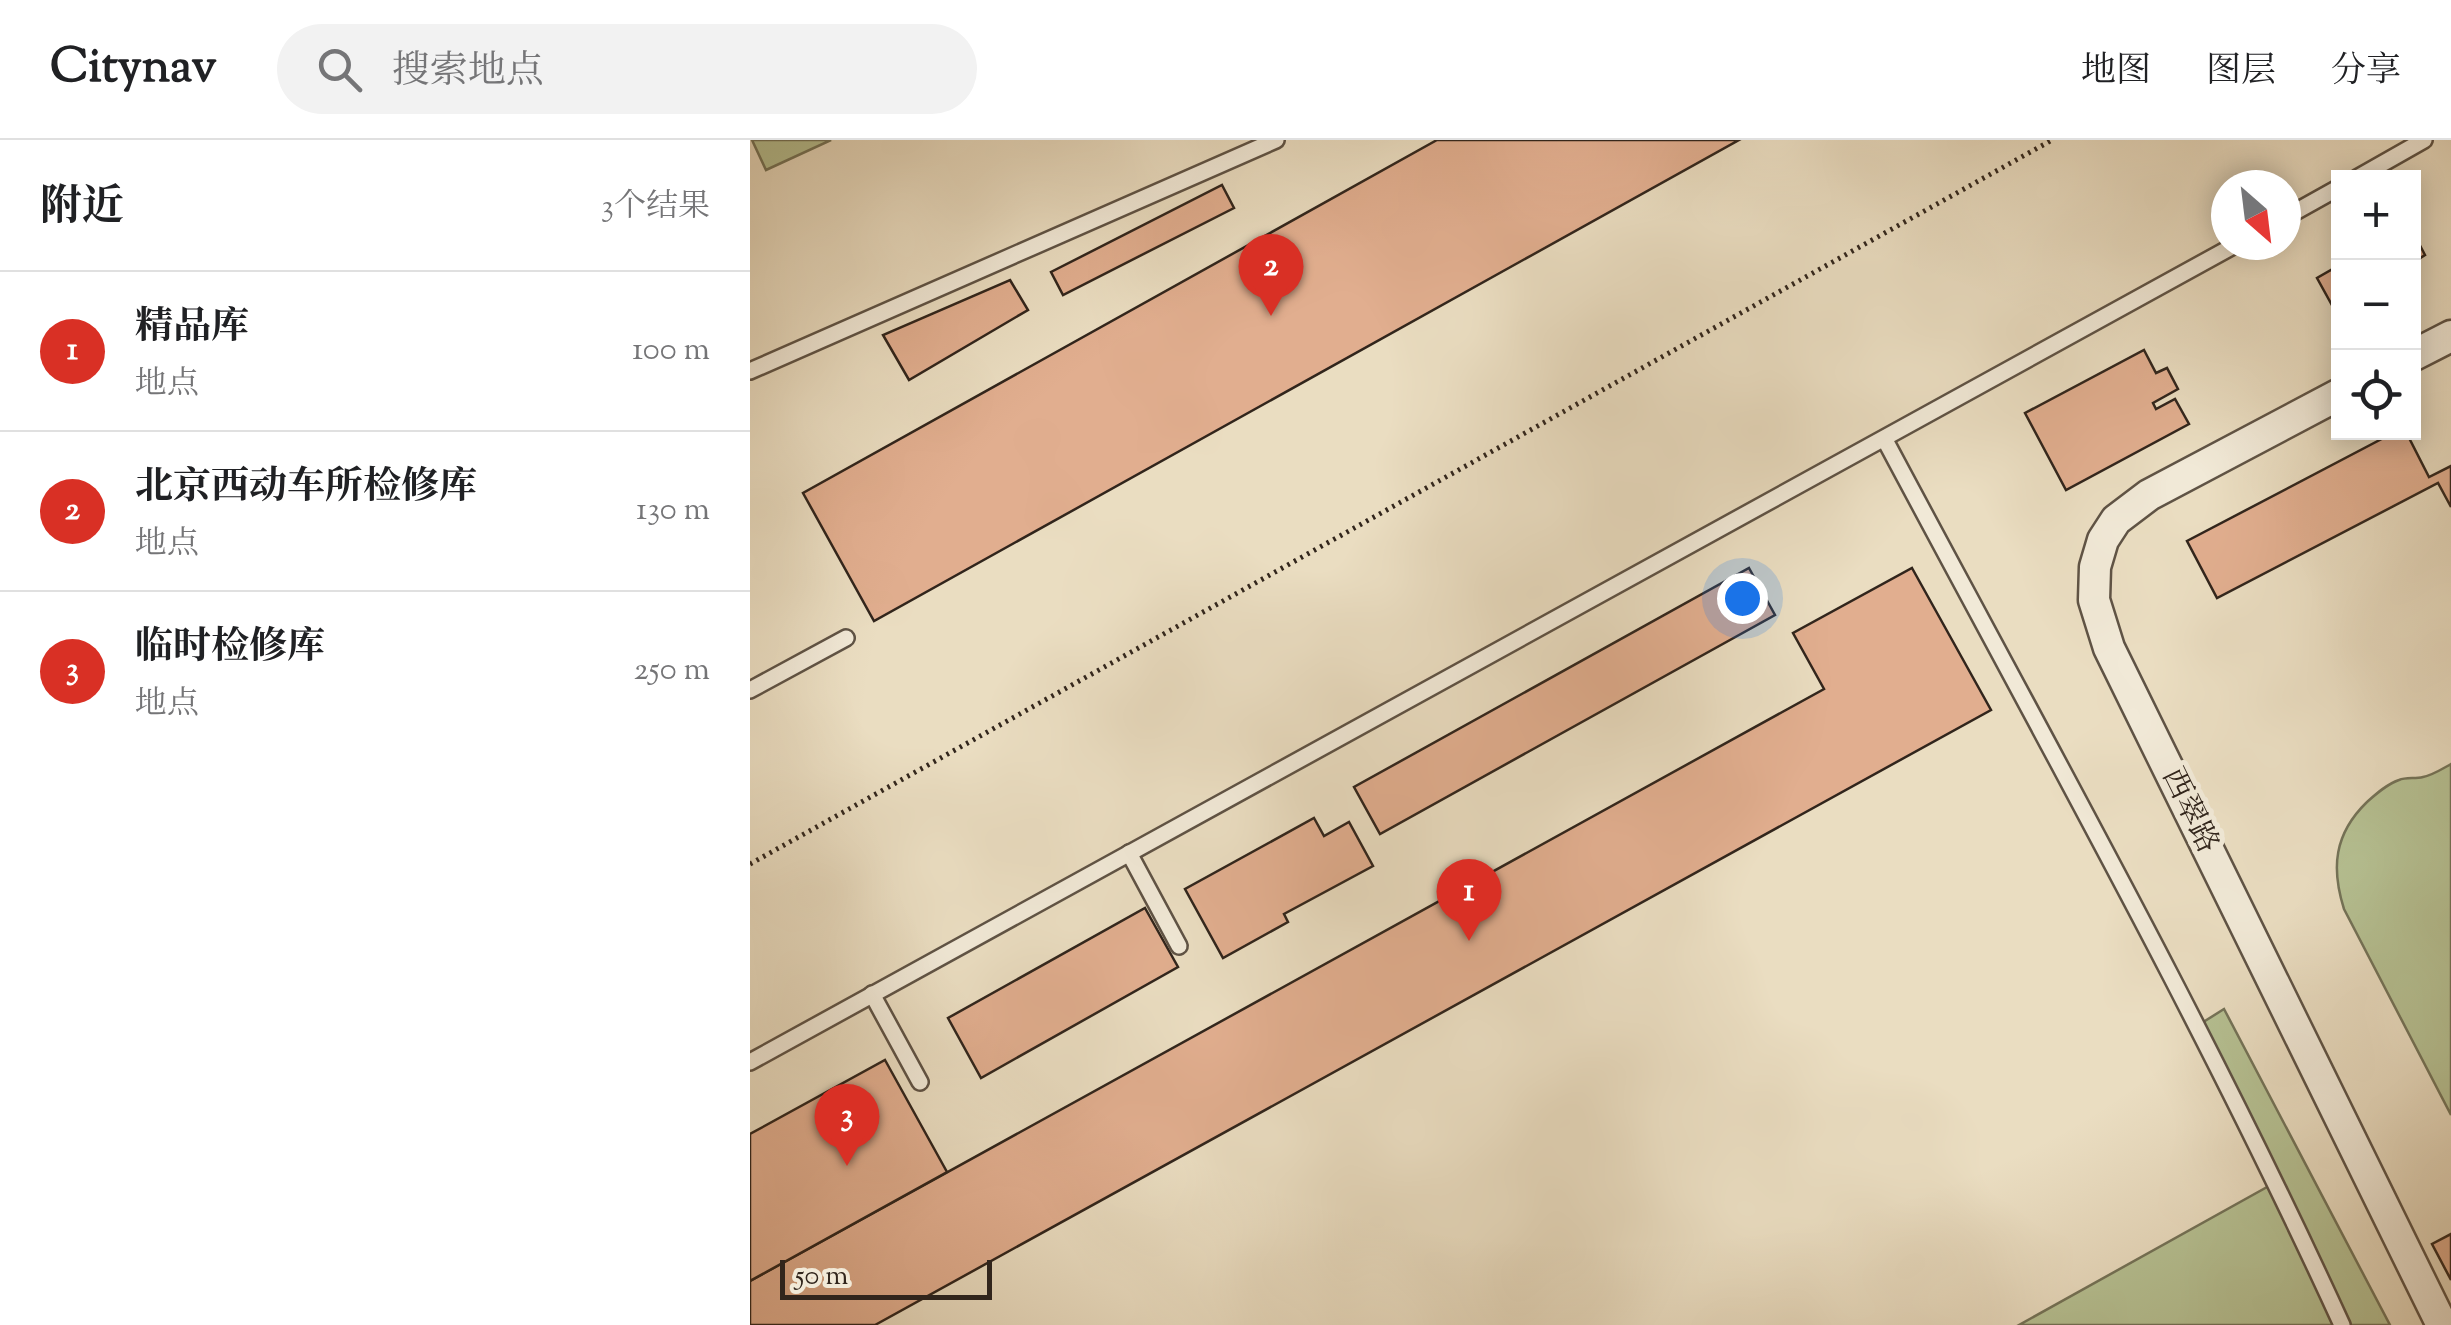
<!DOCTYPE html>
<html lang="zh">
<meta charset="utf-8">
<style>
body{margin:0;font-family:"Sorts Mill Goudy","Noto Serif SC",serif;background:#f2f2f2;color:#202124}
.controls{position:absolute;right:30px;top:30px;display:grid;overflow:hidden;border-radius:0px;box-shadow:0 5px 25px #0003}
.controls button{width:90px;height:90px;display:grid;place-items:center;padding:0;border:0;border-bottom:2px solid #e0e0e0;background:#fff;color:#202124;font:50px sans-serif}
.compass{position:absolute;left:1461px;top:30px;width:90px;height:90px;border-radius:50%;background:#fff;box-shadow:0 5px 25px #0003;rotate:152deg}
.scale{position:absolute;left:30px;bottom:25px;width:212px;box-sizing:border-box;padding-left:10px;border:5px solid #31251c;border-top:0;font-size:28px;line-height:35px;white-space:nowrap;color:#31251c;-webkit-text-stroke:8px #f1e9d7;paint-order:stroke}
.you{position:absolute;left:992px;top:458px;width:35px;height:35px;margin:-25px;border:8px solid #fff;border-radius:50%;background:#1a73e8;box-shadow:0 0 0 15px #1a73e833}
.badge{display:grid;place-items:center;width:65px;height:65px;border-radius:50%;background:#d93025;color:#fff;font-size:32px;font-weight:700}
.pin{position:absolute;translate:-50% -82px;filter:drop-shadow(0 2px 5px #0008)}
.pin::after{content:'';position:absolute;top:52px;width:35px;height:30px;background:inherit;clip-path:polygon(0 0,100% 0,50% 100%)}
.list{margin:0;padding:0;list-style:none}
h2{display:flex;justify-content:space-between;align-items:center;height:130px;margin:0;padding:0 40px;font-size:42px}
h2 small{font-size:32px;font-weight:400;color:#757577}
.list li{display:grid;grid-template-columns:65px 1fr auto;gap:30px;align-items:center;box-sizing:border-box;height:160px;padding:0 40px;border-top:2px solid #e0e0e0}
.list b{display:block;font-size:38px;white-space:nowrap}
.list p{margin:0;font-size:32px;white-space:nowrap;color:#757577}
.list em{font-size:32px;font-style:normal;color:#757577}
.icon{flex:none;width:55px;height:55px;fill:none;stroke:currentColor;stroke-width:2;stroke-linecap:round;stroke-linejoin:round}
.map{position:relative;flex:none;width:1701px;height:1185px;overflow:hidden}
header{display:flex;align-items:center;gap:60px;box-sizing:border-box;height:140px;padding:0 50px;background:#fff;border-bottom:2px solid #e0e0e0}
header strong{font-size:48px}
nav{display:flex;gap:55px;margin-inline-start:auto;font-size:35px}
.search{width:700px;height:90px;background:#f2f2f2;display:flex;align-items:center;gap:25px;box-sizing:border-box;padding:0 35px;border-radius:55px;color:#757577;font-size:38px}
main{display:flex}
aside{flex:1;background:#fff}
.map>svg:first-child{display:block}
</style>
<header>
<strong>Citynav</strong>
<div class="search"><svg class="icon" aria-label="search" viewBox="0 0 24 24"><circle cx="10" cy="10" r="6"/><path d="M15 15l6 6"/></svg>搜索地点</div>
<nav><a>地图</a><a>图层</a><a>分享</a></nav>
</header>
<main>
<aside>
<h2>附近<small>3个结果</small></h2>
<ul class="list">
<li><span class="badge">1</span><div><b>精品库</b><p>地点</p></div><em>100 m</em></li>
<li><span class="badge">2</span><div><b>北京西动车所检修库</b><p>地点</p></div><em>130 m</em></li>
<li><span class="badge">3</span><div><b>临时检修库</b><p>地点</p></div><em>250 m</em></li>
</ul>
</aside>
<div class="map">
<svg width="1701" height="1185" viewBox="0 0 1701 1185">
<rect width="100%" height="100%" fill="#eaddc1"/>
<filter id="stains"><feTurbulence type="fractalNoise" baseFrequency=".002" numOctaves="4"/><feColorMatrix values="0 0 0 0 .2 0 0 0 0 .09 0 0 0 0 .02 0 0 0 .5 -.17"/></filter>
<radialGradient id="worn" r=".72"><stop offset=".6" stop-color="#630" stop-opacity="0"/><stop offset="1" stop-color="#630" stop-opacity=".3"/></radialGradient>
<g fill="#b6c193" stroke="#747358" stroke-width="2.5">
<polygon points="2,0 81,0 16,30"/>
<path d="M1701 624V975L1594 769C1581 728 1584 694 1617 662 1626 654 1637 644 1649 640 1656 637 1665 639 1673 637 1683 635 1692 629 1701 624Z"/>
<polygon points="1474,869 1640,1185 1269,1185 1526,1042 1447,886"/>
</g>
<g fill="#e1ae8f" stroke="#31251c" stroke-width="2.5">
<polygon points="687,0 989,0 124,481 53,353"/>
<polygon points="472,45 484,68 313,155 301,132"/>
<polygon points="1664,94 1675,115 1664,122"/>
<polygon points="1588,126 1588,164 1583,167 1567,138"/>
<polygon points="260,140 278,170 159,240 133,195"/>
<polygon points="1394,210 1406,233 1417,228 1428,249 1403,263 1406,269 1425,259 1439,284 1316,350 1275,273"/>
<polygon points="1645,292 1656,292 1679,337 1701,326 1701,367 1688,343 1467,458 1437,401"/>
<polygon points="999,428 1025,475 630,694 604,647"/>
<polygon points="1162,428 1241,570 125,1185 0,1185 0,1141 1074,549 1043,493"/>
<polygon points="564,678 574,696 599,682 623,726 534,774 538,782 473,818 435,749"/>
<polygon points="395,768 428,827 231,938 198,878"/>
<polygon points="135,920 197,1032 0,1141 0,994"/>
<polygon points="1701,1094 1701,1140 1682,1104"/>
</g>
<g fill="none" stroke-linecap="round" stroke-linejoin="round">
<defs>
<g id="service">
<polyline points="1607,38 1674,0"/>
<polyline points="1536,77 1588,48"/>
<polyline points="0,231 526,0"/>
<path d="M1135 300C1291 593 1454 883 1592 1185"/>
<polyline points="0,550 96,498"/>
<polyline points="379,713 429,806"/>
<polyline points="122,854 170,942"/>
<polyline points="0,922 1485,105"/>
</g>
<g id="minor">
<polyline points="1664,215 1701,196"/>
<polyline points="1588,255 1399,355 1366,380 1353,400 1345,427 1344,460 1359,508 1692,1185"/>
</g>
</defs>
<use href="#service" stroke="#5f5345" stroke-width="20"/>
<use href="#minor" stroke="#5f5345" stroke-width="35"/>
<polyline stroke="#31251c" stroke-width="5" stroke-dasharray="2.5 5" stroke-linecap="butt" points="0,724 1302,0"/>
<use href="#service" stroke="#f1e9d7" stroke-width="15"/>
<use href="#minor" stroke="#f1e9d7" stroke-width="30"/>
</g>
<g text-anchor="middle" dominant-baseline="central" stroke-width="10" stroke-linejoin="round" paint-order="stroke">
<g font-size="30" fill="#31251c" stroke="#f1e9d7">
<text transform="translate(1439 671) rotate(64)">西翠路</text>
</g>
</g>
<rect width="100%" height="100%" filter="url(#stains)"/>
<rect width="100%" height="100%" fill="url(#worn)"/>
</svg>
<div class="controls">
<button>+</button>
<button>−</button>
<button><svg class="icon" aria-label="locate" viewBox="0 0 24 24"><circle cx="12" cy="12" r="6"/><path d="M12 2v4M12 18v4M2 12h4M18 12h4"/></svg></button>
</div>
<svg class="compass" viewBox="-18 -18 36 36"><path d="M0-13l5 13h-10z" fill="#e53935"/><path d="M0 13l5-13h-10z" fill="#757577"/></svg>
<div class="scale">50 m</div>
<div class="you"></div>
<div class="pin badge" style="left:719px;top:801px">1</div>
<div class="pin badge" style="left:521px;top:176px">2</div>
<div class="pin badge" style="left:97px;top:1026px">3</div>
</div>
</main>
